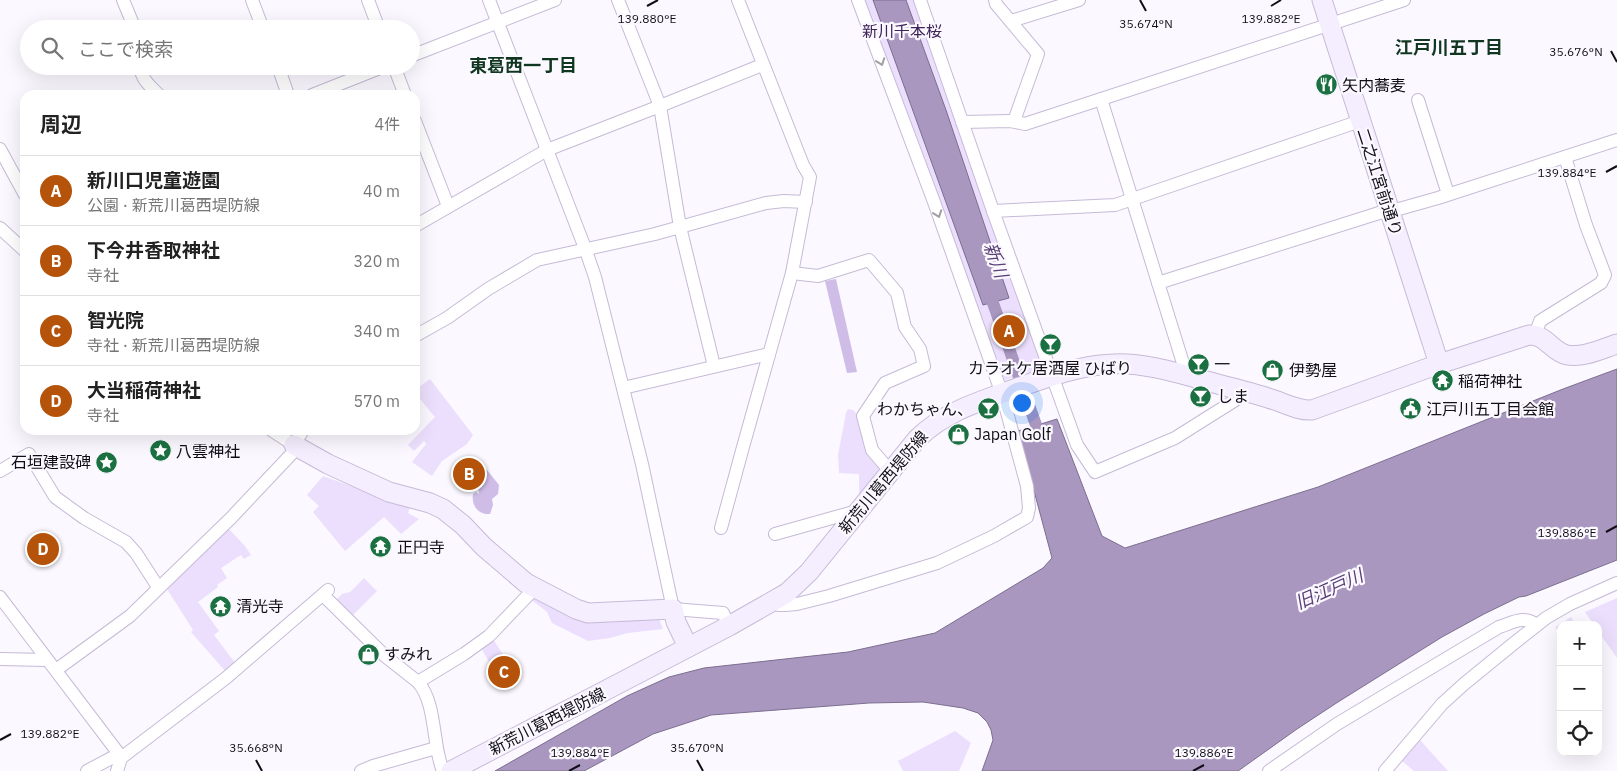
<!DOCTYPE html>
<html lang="ja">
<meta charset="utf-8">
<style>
body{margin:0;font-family:"IBM Plex Sans","Noto Sans JP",sans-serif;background:#f2f2f2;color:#222}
.controls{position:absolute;right:15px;bottom:15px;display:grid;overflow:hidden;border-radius:10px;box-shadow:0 5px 20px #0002}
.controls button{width:45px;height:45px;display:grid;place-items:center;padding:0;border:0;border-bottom:1px solid #e0e0e0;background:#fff;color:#222;font:25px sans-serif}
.you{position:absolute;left:1021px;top:402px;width:18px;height:18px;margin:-12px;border:4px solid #fff;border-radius:50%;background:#1a73e8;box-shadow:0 0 0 8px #1a73e833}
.badge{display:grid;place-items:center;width:32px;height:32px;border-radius:50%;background:#b45309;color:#fff;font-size:16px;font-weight:700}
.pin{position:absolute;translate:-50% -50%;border:2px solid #fff;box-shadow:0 1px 5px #0006}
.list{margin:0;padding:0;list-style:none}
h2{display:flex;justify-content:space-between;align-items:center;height:65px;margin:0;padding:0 20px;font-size:21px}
h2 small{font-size:16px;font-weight:400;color:#767676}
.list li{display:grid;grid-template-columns:32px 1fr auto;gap:15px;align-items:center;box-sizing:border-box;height:70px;padding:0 20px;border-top:1px solid #e0e0e0}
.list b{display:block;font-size:19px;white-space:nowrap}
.list p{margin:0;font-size:16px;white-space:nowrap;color:#767676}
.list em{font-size:16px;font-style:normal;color:#767676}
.icon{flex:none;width:28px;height:28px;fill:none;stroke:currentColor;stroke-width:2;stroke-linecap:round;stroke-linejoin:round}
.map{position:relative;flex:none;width:1617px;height:771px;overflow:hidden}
.search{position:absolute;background:#fff;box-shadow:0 5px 20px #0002;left:20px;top:20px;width:400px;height:55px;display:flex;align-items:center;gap:12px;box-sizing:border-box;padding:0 18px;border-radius:28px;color:#767676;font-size:19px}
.panel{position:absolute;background:#fff;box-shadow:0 5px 20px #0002;left:20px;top:90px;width:400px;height:345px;border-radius:15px}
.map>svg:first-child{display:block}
</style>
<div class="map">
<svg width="1617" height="771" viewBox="0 0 1617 771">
<rect width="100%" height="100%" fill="#fbf9ff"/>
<g fill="#ecdffd">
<polygon points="864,0 918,0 1045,367 1002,381"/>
<polygon points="430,379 473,435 467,444 442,461 432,476 412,462 426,444 429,447 424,441 414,451 408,445 435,417 415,393 415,390"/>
<polygon points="848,409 853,410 856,413 868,452 881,469 859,499 859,474 839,473 838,455 846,413"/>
<polygon points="323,476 410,507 408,513 419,519 401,534 384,517 345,551 313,512 319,506 307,495"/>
<polygon points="227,527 245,546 251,555 244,559 241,555 221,568 227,578 217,585 218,587 198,602 219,631 214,635 236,664 226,672 191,632 193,630 167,589"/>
<polygon points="364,578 377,591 352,616 336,600 342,594 350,592"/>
<polygon points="535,593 659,619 663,629 628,633 610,638 588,641 552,623 547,612 529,598"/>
<polygon points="1617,598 1617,658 1598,631 1598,625 1594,625 1585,612"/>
<polygon points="1571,617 1576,625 1561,625 1561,635 1555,627"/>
<polygon points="493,639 506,659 492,667 481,648"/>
<polygon points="955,731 971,743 959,771 903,771 898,761"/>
<polygon points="1420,740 1448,771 1414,771 1402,761"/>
</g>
<g fill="#cfbde8">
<polygon points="836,279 857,372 847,373 825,281"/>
<path d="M484 469 487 470 499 485 498 494 492 499 493 505 490 514C478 515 471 505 473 494L476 492 479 494 478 483 483 480Z"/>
</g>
<g fill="#a997c0" stroke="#7c6e8e">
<polygon points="873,0 906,0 946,110 1009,298 983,305"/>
<polygon points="1617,369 1617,560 1526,596 1519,597 1484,614 1442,637 1338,702 1297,729 1238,771 982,771 993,740 991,730 987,722 978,713 963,708 923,702 869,703 711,715 653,734 584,771 495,771 627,696 669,677 704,668 848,652 935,633 1043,568 1052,558 1018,431 1057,419 1102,536 1125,548 1318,487 1563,389"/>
</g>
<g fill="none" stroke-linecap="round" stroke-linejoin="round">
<polyline stroke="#a997c0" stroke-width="12" points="987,286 1042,442"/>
<defs>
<g id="street">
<polyline points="123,0 135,29"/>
<polyline points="252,0 263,29"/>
<polyline points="368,0 379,29"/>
<polyline points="489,0 585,248 595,277 642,464 673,609 723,613 729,626"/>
<polyline points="618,0 660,106 680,227 714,366"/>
<polyline points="920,0 993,211 1077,445 1095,472 1175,438 1237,399 1242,390"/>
<polyline points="995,0 996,4 1038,54 1014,121"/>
<polyline points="1011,21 1079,0"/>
<polyline points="411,56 555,0"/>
<path d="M140 66C141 79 150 86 159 95"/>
<polyline points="278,66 288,95"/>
<polyline points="394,66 405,95"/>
<polyline points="312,95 385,66"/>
<polyline points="1101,99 1187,376"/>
<polyline points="1418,100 1448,194"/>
<polyline points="415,121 448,206"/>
<polyline points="962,122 1010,121 1025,124 1404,0"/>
<polyline points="0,149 25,195"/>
<polyline points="993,211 1115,205 1360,121"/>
<polyline points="415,226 547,150 660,106 762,65"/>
<polyline points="0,228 25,251"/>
<polyline points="792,273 818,276 869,260 897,293 905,327 920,349 924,366 885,383 863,416 872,450 890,471"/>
<polyline points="1158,283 1379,213 1399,209 1438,198 1617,140"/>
<polyline points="1535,335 1540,321 1601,283 1605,275 1586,225 1565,157"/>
<polyline points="415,336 447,318 488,289 537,260 655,234 766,203 784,201 806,202"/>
<polyline points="623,388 769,354"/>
<polyline points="271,430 294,445 303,430"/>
<polyline points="0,471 29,454 55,497 84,518 126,542 136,553 158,587"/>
<polyline points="721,528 743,447 792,273 810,177 803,165 738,0"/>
<polyline points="775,534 857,511"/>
<path d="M323 595 385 656 418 682C437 704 432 745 443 771"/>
<polyline points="0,597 119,754 121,758 117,771"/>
<polyline points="774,601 779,605 785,605 797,604 829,596 937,563 994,536 1027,517 1029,508 1027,486 1002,394 934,202 858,0"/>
<polyline points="0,659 47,660"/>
<polyline points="56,670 130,616 231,518 298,447"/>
<polyline points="418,682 464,654 489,636 534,589"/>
<polyline points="121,758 226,678 328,590"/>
<polyline points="87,771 119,754"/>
<polyline points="361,771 373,766 436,748"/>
<path d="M1269 771 1337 724 1499 627C1514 622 1524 615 1537 625"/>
<polyline points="1385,771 1442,704 1464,684 1513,644 1546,618 1570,604 1617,583"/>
</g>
<g id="secondary">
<polyline points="1322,0 1439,364"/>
<polyline points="294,445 328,464 389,492 430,503 443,509 463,525 484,547 526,583 576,609 588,613 673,609 676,622 688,647"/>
<path d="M451 771 729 626 787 593 809 572 917 439C945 411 981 401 1017 388 1054 375 1089 362 1128 364 1158 366 1191 377 1221 385 1237 389 1253 393 1268 398 1283 402 1297 411 1312 410L1439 364 1529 335C1546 334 1552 352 1567 355 1583 358 1602 349 1617 344"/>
</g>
</defs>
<use href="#street" stroke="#c6bad7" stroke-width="14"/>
<use href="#secondary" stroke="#c6bad7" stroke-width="21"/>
<use href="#street" stroke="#fff" stroke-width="12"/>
<use href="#secondary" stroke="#f5eefe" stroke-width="19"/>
</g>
<defs><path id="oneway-chevron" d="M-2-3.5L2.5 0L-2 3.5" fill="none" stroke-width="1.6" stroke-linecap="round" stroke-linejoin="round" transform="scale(1.25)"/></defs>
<g stroke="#a09fa3">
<use href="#oneway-chevron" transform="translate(881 62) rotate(70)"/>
<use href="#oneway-chevron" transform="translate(938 214) rotate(70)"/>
</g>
<path fill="none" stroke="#120e18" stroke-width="2" d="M1140 0 1146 11M647 6 658 0M1271 6 1281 0M1611 51 1617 62M1606 172 1617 166M1606 532 1617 526M0 740 11 734M256 760 262 771M697 760 703 771M569 771 580 765M1193 771 1204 765"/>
<defs>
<symbol id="restaurant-disc" viewBox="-11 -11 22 22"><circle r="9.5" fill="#1b7042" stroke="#fbf9ff"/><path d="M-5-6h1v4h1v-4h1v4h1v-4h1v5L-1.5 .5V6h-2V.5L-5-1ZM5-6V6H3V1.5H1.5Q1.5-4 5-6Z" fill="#fff"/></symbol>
<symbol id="bar-disc" viewBox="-11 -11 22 22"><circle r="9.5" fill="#1b7042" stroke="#fbf9ff"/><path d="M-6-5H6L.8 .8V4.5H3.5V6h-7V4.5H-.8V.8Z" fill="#fff"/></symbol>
<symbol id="shop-disc" viewBox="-11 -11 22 22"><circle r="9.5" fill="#1b7042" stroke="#fbf9ff"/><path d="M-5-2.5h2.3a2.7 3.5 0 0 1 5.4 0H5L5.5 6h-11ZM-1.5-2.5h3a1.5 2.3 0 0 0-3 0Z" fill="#fff"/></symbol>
<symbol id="temple-disc" viewBox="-11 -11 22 22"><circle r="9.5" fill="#1b7042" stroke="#fbf9ff"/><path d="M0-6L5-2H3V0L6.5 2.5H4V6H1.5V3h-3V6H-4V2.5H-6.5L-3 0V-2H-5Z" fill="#fff"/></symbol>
<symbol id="civic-disc" viewBox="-11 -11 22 22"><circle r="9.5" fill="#1b7042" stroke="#fbf9ff"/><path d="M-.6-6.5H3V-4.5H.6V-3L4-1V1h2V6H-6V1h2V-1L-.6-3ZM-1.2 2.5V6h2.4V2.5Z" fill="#fff"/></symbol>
<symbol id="sight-disc" viewBox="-11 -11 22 22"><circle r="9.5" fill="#1b7042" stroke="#fbf9ff"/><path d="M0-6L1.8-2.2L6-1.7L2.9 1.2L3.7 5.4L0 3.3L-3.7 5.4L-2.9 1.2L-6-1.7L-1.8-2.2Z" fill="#fff"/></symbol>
</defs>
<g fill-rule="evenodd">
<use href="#restaurant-disc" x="1314" y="72" width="25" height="25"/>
<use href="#bar-disc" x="1038" y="332" width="25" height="25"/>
<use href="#bar-disc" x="1186" y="352" width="25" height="25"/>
<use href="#shop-disc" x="1260" y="358" width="25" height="25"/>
<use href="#temple-disc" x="1430" y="368" width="25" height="25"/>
<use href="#bar-disc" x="1188" y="384" width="25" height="25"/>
<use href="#bar-disc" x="976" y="396" width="25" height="25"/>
<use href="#civic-disc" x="1398" y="396" width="25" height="25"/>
<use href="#shop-disc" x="946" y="422" width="25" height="25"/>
<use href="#sight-disc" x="148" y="438" width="25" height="25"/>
<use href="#sight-disc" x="94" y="450" width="25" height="25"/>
<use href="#temple-disc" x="368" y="534" width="25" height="25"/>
<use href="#temple-disc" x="208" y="594" width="25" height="25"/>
<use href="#shop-disc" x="356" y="642" width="25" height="25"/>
</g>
<g text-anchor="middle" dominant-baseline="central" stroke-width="4.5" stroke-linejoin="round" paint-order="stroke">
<g font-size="16" fill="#3e2458" stroke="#fbf9ff">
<text x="902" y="31">新川千本桜</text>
</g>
<g font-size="16" fill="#120e18" stroke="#fbf9ff" text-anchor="start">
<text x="1342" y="85">矢内蕎麦</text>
<text x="1214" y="364">一</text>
<text x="1050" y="368" text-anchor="middle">カラオケ居酒屋 ひばり</text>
<text x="1289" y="370">伊勢屋</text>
<text x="1458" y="381">稲荷神社</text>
<text x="1217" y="396">しま</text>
<text x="973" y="409" text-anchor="end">わかちゃん、</text>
<text x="1426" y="409">江戸川五丁目会館</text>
<text x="974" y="434">Japan Golf</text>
<text x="176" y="451">八雲神社</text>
<text x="91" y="462" text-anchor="end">石垣建設碑</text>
<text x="397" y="547">正円寺</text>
<text x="236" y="606">清光寺</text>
<text x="384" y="654">すみれ</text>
</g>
<g font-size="16" fill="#120e18" stroke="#fbf9ff">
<text transform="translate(1380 182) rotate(72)">二之江宮前通り</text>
<text transform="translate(883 482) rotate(-50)">新荒川葛西堤防線</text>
<text transform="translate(547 721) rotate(-27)">新荒川葛西堤防線</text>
</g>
<g font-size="18" font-weight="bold" fill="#103620" stroke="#fbf9ff">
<text x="1449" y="47">江戸川五丁目</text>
<text x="523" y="65">東葛西一丁目</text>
</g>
<g font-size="18" font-style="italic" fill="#593f76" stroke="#fbf9ff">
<text transform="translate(996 260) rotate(70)">新川</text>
<text transform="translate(1329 589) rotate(-24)">旧江戸川</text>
</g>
</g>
<g font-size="12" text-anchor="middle" fill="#120e18" stroke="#fbf9ff" stroke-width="4.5" stroke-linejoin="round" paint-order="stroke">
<text x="647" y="23">139.880°E</text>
<text x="1271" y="23">139.882°E</text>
<text x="1146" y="28">35.674°N</text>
<text x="1576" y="56">35.676°N</text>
<text x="1567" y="177">139.884°E</text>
<text x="1567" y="537">139.886°E</text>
<text x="50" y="738">139.882°E</text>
<text x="256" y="752">35.668°N</text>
<text x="697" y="752">35.670°N</text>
<text x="580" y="757">139.884°E</text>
<text x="1204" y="757">139.886°E</text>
</g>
</svg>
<div class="controls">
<button>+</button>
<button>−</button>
<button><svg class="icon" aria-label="locate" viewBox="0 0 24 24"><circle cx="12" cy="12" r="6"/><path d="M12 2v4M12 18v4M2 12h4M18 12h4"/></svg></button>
</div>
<div class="you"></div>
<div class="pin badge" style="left:1009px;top:331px">A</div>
<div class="pin badge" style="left:469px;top:474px">B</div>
<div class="pin badge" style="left:504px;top:672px">C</div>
<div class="pin badge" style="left:43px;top:549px">D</div>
<div class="search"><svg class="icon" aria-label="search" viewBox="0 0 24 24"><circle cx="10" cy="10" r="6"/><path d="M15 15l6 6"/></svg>ここで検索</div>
<section class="panel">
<h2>周辺<small>4件</small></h2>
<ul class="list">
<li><span class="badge">A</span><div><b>新川口児童遊園</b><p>公園 · 新荒川葛西堤防線</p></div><em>40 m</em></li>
<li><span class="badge">B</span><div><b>下今井香取神社</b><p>寺社</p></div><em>320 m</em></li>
<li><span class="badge">C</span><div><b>智光院</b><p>寺社 · 新荒川葛西堤防線</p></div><em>340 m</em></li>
<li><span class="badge">D</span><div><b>大当稲荷神社</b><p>寺社</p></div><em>570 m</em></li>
</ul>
</section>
</div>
